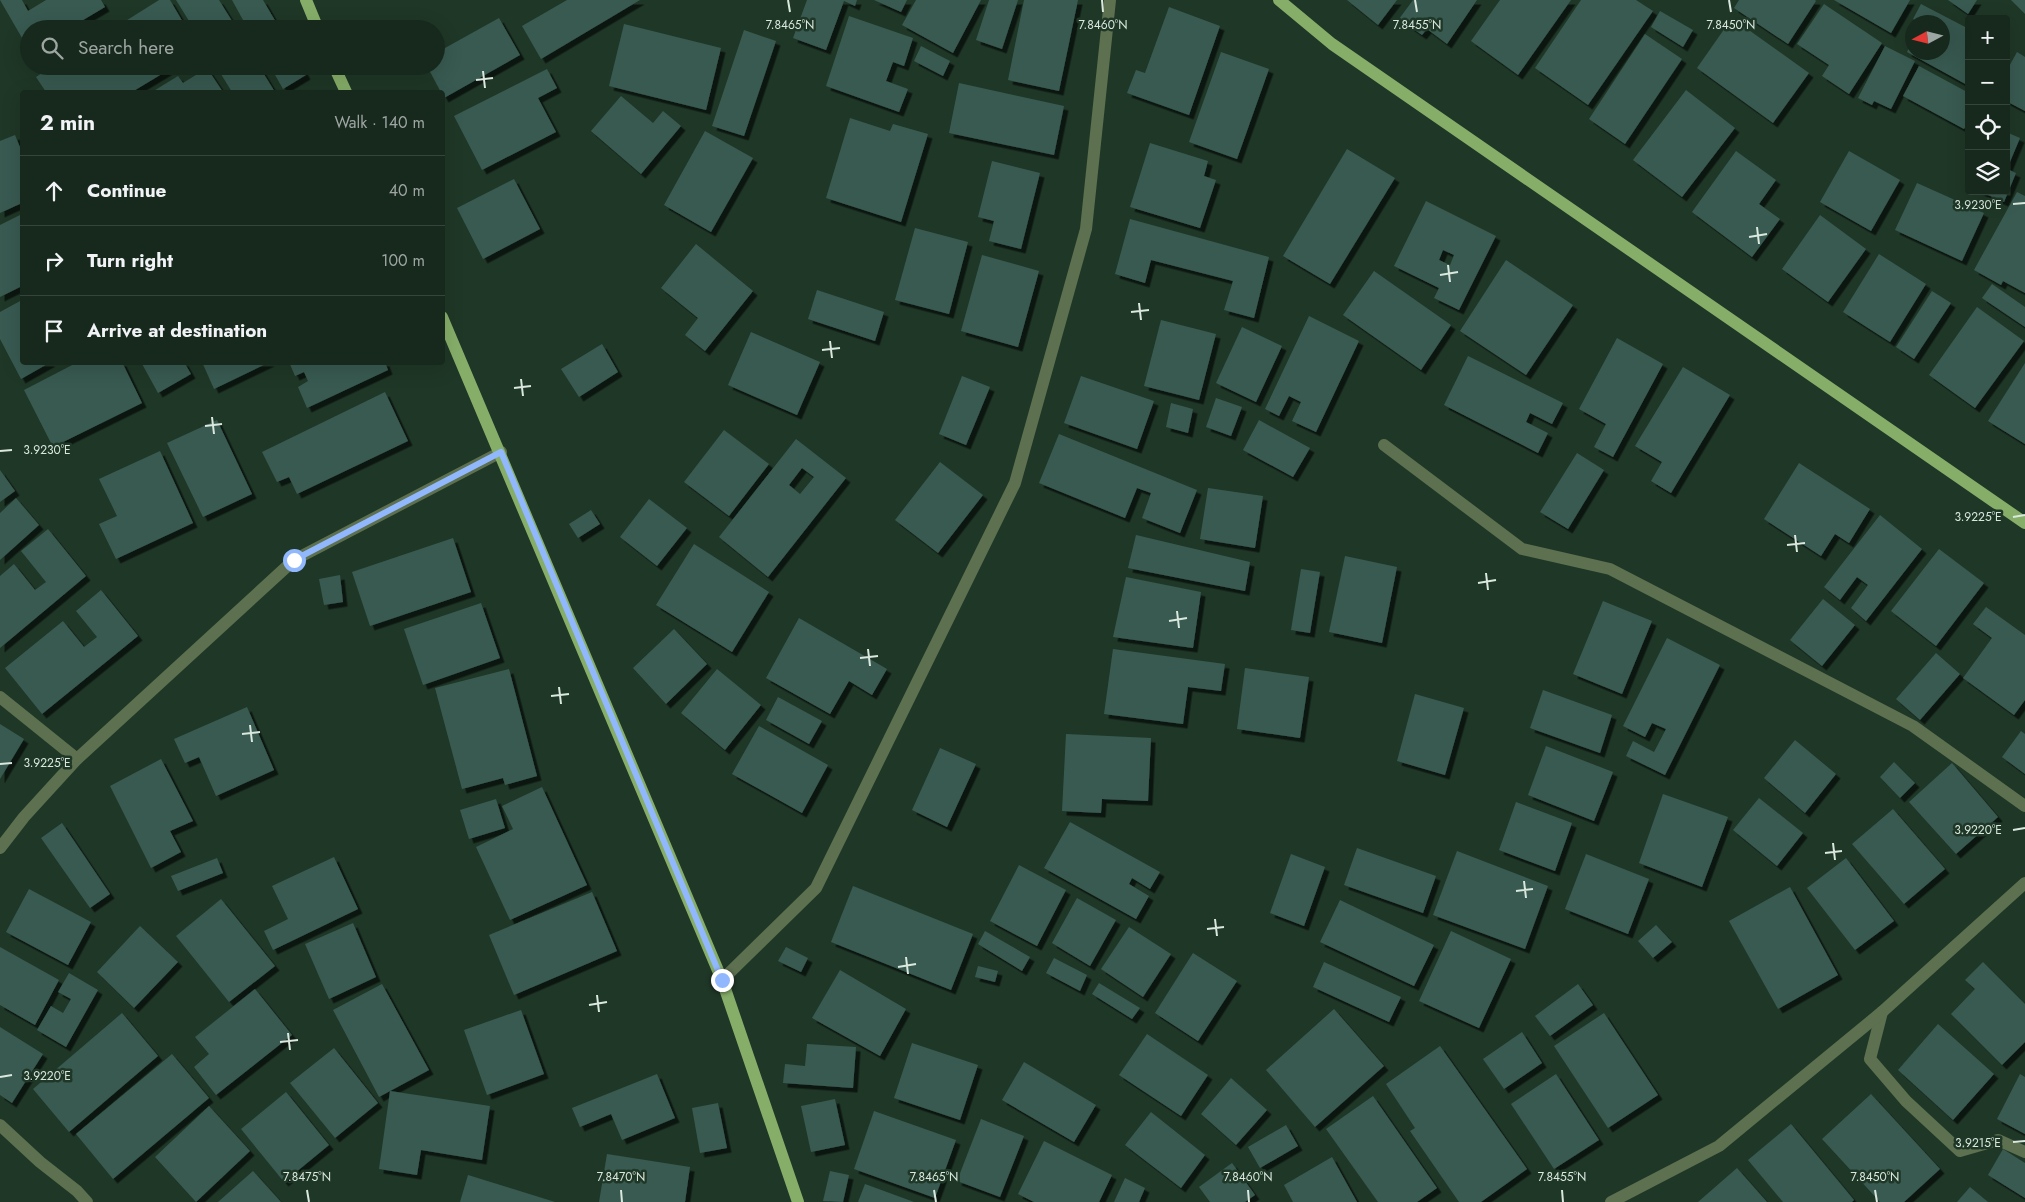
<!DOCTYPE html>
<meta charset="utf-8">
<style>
body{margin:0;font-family:Jost,sans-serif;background:#203126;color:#f1f3f6}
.controls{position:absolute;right:15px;top:15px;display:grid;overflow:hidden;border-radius:5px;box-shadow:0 5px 20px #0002}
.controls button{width:45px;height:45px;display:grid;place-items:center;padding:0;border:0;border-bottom:1px solid #36453b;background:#17291d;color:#f1f3f6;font:25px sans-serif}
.compass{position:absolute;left:1905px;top:15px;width:45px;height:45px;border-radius:50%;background:#17291d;box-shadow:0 5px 20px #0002;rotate:263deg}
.stop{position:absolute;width:15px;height:15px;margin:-11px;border:4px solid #91b8fd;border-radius:50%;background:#fff}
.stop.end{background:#91b8fd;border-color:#fff;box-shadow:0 1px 5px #0008}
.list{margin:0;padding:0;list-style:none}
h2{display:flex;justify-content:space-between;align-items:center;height:65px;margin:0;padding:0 20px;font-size:21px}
h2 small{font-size:16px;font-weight:400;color:#9ea6a4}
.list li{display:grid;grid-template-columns:32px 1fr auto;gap:15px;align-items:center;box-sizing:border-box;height:70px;padding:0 20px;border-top:1px solid #36453b}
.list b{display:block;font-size:19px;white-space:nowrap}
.list em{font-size:16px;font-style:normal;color:#9ea6a4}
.icon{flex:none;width:28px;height:28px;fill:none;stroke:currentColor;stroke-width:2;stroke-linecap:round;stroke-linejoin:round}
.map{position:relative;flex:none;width:2025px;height:1202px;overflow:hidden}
.search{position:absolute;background:#17291d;box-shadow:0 5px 20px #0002;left:20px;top:20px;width:425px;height:55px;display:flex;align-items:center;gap:12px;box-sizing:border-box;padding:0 18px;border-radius:28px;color:#9ea6a4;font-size:19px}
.panel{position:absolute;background:#17291d;box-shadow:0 5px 20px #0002;left:20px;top:90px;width:425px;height:275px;border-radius:5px}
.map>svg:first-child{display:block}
</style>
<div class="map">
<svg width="2025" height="1202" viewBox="0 0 2025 1202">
<defs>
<filter id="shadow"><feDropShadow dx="4.5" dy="4.5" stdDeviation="0" flood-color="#0009"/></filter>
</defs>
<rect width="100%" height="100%" fill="#1f3727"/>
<g fill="#395a51" fill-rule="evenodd" filter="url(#shadow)">
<polygon points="0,0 22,0 28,11 46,0 101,0 105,7 68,29 29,29 29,50"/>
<polygon points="159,0 170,0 187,29 113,29"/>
<polygon points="176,0 219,0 237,29 194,29"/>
<polygon points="232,0 263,0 280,29 248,29"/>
<polygon points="567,0 640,0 541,59 522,26"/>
<polygon points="807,0 857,0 855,6 844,1 826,50 793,38"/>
<polygon points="874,0 907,0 901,12"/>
<polygon points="916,0 981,0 953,53 902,25"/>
<polygon points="989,0 1018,0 1002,49 976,40"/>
<polygon points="1024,0 1078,0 1059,91 1008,80"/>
<polygon points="1347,0 1397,0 1378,25"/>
<polygon points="1413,0 1477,0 1447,44 1427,29 1422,35 1399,19"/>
<polygon points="1500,0 1571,0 1518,75 1471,41"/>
<polygon points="1581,0 1636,0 1653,11 1588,105 1535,68"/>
<polygon points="1739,0 1815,0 1816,1 1788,44 1734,8"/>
<polygon points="1834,0 1910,0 1891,33"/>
<polygon points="1948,0 1977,0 1968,14"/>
<polygon points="2011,0 2025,0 2025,14"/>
<polygon points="1824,4 1882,43 1849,94 1822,76 1829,65 1797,44"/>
<polygon points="1921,4 1969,29 1969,86 1907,52 1912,42 1912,52 1942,52 1942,22 1919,22 1913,19"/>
<polygon points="1169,7 1220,26 1189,115 1127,93 1136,70 1145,73"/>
<polygon points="1660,11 1693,30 1683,47 1651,27"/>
<polygon points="849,16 913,38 904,66 893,62 886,81 908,89 899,112 826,86"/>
<polygon points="499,18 520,55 444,98 427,66 436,66 436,53"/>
<polygon points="1732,18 1809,73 1773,123 1697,68"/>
<polygon points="624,24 721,48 706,110 609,86"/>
<polygon points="744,30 776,41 744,136 712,126"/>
<polygon points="1645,34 1682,59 1625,144 1589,119"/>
<polygon points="921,46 950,61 943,76 914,61"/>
<polygon points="1885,46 1915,61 1891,109 1874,101 1872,105 1858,98"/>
<polygon points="1221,52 1269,69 1237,159 1189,142"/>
<polygon points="2017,52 2025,57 2025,111 2006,101 2006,72"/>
<polygon points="53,66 175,66 132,92 46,92 36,77"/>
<polygon points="216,66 259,66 275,92 232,92"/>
<polygon points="270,66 301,66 306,75 283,89"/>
<polygon points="1919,66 1969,93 1969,121 1964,129 1903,96"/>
<polygon points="207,68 223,92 152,92 178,76 183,83"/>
<polygon points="547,69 557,88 538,98 556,132 482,170 454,116"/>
<polygon points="959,83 1064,106 1054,155 949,133"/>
<polygon points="1686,90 1735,128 1682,197 1633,160"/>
<polygon points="621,96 653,123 663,111 681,126 641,174 591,131"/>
<polygon points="850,118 890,131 893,124 928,134 901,222 826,198"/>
<polygon points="705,131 753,158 711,232 664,205"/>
<polygon points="2006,132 2020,138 2007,169 2016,173 2004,202 1979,191 2006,191"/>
<polygon points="15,135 22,152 22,203 0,213 0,141"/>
<polygon points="1150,143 1208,161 1204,176 1216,180 1200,228 1130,207"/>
<polygon points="1347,149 1395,178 1330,284 1283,256"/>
<polygon points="1736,151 1776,180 1759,204 1780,219 1752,257 1692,212"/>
<polygon points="1849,151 1900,180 1871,231 1820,202"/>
<polygon points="992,161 1040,173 1021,249 989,241 994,221 978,217"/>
<polygon points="514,179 540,229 483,259 457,208"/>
<polygon points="1917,183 1984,213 1962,261 1895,230"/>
<polygon points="2017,192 2025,196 2025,293 2003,281 2001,285 1974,270"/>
<path d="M1426 201 1496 236 1459 310 1434 298 1439 288 1394 266ZM1443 250 1454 255 1450 265 1439 260Z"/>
<polygon points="22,214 22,286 0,297 0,225"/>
<polygon points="1820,215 1866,249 1828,302 1782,269"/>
<polygon points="1130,219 1269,257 1254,318 1224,310 1233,281 1151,260 1145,283 1115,274"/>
<polygon points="915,228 968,242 949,314 895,300"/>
<polygon points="696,244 753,291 705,351 685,335 698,318 661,288"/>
<polygon points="1879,254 1926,284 1890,342 1843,312"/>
<polygon points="982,255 1039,271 1018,347 961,331"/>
<polygon points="1506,260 1573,305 1526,375 1460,331"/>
<polygon points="1374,271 1451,325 1421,370 1343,315"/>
<polygon points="1992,284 2025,307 2025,327 1982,298"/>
<polygon points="817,290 884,312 875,341 808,319"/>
<polygon points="1932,291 1951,303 1914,359 1896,347"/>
<polygon points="22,300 22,362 51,362 21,379 0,339 0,312"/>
<polygon points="1977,307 2024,341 1975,408 1929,375"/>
<polygon points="1309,316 1359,341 1316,432 1292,421 1301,402 1289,396 1279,416 1265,409"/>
<polygon points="1161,320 1216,334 1199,400 1144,386"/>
<polygon points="1242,327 1282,346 1256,402 1216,383"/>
<polygon points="751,332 820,362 797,415 728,385"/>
<polygon points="1617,338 1663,364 1613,457 1594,447 1606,424 1579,409"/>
<polygon points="602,344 618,372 579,397 561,369"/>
<polygon points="1468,356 1563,403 1552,424 1530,413 1526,422 1548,433 1538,453 1444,405"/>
<polygon points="78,362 122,362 142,403 53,447 24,390"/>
<polygon points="141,362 184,362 191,374 158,393"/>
<polygon points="202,362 270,362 214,389"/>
<polygon points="289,362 385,362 388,370 307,408 298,387 308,381 304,372 295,376"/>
<polygon points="2025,363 2025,444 1988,421"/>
<polygon points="1683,367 1730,395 1671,493 1651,481 1662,462 1635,446"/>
<polygon points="962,376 990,387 966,445 939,434"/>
<polygon points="1081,376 1154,401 1137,449 1064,423"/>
<polygon points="385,392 408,441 297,494 289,477 277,482 262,452"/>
<polygon points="1216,398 1242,407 1231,436 1206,427"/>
<polygon points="1171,403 1193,409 1188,433 1166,427"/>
<polygon points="217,420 252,494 203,517 167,443"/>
<polygon points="1259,420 1310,448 1293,477 1243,450"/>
<polygon points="724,430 769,464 729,516 684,482"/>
<polygon points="1059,434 1197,490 1180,533 1142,518 1151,493 1137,488 1125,518 1039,483"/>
<path d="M796 439 846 478 768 577 719 537ZM802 468 814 477 800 494 789 485Z"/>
<polygon points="160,451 193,523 116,559 99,524 117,516 99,479"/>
<polygon points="1577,453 1604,470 1568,529 1540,512"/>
<polygon points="940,462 983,495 938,553 895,520"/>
<polygon points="1799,463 1870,509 1849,543 1835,534 1821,556 1764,519"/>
<polygon points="0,470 15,491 0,502"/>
<polygon points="1208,488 1263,496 1255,548 1200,539"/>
<polygon points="16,498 39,525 0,560 0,513"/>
<polygon points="649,499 687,528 657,566 620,537"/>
<polygon points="591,510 600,524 578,538 569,524"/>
<polygon points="1880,515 1922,549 1866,621 1851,608 1868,585 1857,577 1840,600 1824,587"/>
<polygon points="48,529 86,576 0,648 0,576 14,564 35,590 46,582 21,551"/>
<polygon points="1136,535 1250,562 1245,591 1128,568"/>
<polygon points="453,538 471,592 370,626 352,572"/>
<polygon points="694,544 769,592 732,652 656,605"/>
<polygon points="1939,549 1984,583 1936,646 1891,611"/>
<polygon points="1345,556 1397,567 1382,643 1329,632"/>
<polygon points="1301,569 1320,572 1310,633 1291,630"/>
<polygon points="340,575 343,602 324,605 319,579"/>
<polygon points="1126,577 1201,592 1193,648 1113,637"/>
<polygon points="101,590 138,636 42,714 5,668 63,621 84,647 97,637 76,611"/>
<polygon points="1823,599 1855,625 1822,666 1790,640"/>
<polygon points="1603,601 1652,621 1622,694 1573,674"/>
<polygon points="481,603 500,658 423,685 404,629"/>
<polygon points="1986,607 2025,635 2025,700 2014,715 1963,678 1992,638 1973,624"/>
<polygon points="799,618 887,669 872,695 849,681 830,714 766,678"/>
<polygon points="674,629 707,664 666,704 633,668"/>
<polygon points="1667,638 1720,665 1665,775 1626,756 1633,741 1654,752 1666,729 1652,723 1645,737 1623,726"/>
<polygon points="1113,649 1225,664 1221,691 1188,687 1183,724 1104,714"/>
<polygon points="1936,653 1960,674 1920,720 1896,699"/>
<polygon points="1245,668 1309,677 1300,738 1237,729"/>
<polygon points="509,669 537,776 505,785 503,778 462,789 435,688"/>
<polygon points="717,669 761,705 725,750 681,713"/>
<polygon points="1543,690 1612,715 1600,753 1530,728"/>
<polygon points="1415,694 1464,708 1445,775 1397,761"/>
<polygon points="778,697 822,721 809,744 766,720"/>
<polygon points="247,707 274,770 216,796 199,757 185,763 174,739"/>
<polygon points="0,724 24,739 0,779"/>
<polygon points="759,726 828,765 802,813 732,774"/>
<polygon points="2021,731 2025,734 2025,774 2002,757"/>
<polygon points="1066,734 1151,738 1148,801 1102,799 1101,813 1062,811"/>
<polygon points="1795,740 1836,774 1805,813 1764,778"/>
<polygon points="1546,746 1613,772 1594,821 1528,795"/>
<polygon points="940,748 976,764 947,827 912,810"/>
<polygon points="161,759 193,821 170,831 181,852 151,868 110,786"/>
<polygon points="1894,762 1915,783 1900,798 1880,777"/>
<polygon points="1952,763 1998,817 1956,854 1909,802"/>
<polygon points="542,787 587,885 510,920 476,847 513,829 502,806"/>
<polygon points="1663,794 1728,817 1702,887 1639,863"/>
<polygon points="1759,798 1803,833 1777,866 1733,830"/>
<polygon points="496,799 505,828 469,839 460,810"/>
<polygon points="1516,802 1572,823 1555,871 1499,850"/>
<polygon points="1893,809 1945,869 1904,904 1852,844"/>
<polygon points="1070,822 1160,872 1150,889 1132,878 1129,884 1149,896 1136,919 1044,868"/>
<polygon points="62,823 110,894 90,908 41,838"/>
<polygon points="1357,848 1436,876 1423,913 1344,885"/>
<polygon points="1457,851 1548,886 1525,949 1433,915"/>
<polygon points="1291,854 1325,867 1304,926 1270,913"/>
<polygon points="1586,854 1649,879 1628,934 1565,909"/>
<polygon points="334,857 358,909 273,950 264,931 288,919 272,886"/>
<polygon points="217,858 223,873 178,891 171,876"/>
<polygon points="1846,858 1894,921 1855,950 1807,888"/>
<polygon points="1019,865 1066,890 1037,946 990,921"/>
<polygon points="853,886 973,934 951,990 831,942"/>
<polygon points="1790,887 1838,975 1778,1009 1729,921"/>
<polygon points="29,889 91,922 68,965 6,932"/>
<polygon points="592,892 617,951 514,995 489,935"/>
<polygon points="1077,898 1116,920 1090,966 1052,943"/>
<polygon points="221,899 275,966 229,1002 176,936"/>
<polygon points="1340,900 1434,945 1414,986 1320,942"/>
<polygon points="353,923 376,977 329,999 305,944"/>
<polygon points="1656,925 1672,942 1653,958 1638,941"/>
<polygon points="140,926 178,962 134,1008 97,972"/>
<polygon points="1129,927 1171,954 1143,997 1101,969"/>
<polygon points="985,931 1030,957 1022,971 978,944"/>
<polygon points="1451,931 1511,959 1479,1028 1419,1001"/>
<polygon points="0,947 59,980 35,1025 0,1005"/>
<polygon points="786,947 808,958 801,972 778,961"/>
<polygon points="1193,953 1237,981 1198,1041 1155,1013"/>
<polygon points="1054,958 1087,975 1080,991 1046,973"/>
<polygon points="1324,962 1401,997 1389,1022 1313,987"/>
<polygon points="1983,962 2025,1004 2025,1042 2002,1065 1951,1014 1975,989 1965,980"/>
<polygon points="978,966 998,971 995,982 975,977"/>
<polygon points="840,970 906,1009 880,1056 812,1018"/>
<polygon points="69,973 98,990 66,1047 37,1030 51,1006 63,1013 71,999 58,992"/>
<polygon points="1099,983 1140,1008 1132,1019 1092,994"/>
<polygon points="382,984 429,1070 379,1097 333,1010"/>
<polygon points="1578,984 1593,1005 1550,1036 1535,1016"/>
<polygon points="255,989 292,1035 216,1095 194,1067 209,1054 195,1037"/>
<polygon points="1334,1009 1384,1066 1315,1127 1266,1070"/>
<polygon points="521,1010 544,1074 487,1095 464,1030"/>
<polygon points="122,1013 158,1056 69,1132 33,1089"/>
<polygon points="1604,1013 1658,1095 1608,1128 1554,1046"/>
<polygon points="1938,1024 1994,1074 1953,1120 1898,1070"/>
<polygon points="0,1027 43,1054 12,1103 0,1095"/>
<polygon points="1522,1032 1542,1063 1504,1089 1483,1059"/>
<polygon points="1147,1034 1208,1075 1181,1116 1119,1075"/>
<polygon points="912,1043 978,1065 960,1120 894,1098"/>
<polygon points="807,1044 856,1047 853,1088 783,1083 785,1064 805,1066"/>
<polygon points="1440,1046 1527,1169 1481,1202 1459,1202 1410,1131 1415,1128 1386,1084"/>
<polygon points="334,1048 378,1103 335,1138 290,1083"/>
<polygon points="172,1054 209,1098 113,1179 76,1134"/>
<polygon points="1024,1062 1096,1105 1074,1142 1002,1100"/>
<polygon points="657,1074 675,1118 622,1140 611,1114 580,1127 572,1108"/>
<polygon points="1556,1074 1599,1140 1554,1169 1511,1104"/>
<polygon points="2020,1074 2025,1077 2025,1134 1997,1119"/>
<polygon points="1231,1078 1267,1110 1236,1145 1201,1114"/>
<polygon points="390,1091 490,1106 482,1160 421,1150 417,1175 379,1169"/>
<polygon points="286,1092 329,1145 284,1182 241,1129"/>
<polygon points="1871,1094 1940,1169 1904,1202 1880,1202 1822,1139"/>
<polygon points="1373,1096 1437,1188 1417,1202 1378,1202 1326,1129"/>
<polygon points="835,1099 845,1145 811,1152 801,1106"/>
<polygon points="718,1103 727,1148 700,1153 692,1108"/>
<polygon points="209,1106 250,1151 196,1202 155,1157"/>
<polygon points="874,1111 956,1140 935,1198 854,1169"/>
<polygon points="1151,1112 1205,1155 1181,1188 1125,1145"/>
<polygon points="981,1119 1024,1136 1000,1197 957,1181"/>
<polygon points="1791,1124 1854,1200 1852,1202 1783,1202 1748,1160"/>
<polygon points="1286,1125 1298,1146 1260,1168 1248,1147"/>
<polygon points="1044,1141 1112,1175 1099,1202 1034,1202 1018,1194"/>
<polygon points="2003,1149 2025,1163 2025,1198 1988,1175"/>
<polygon points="607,1154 690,1167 685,1202 599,1202"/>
<polygon points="1332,1157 1357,1202 1293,1202 1284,1185"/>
<polygon points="1232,1163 1255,1195 1245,1202 1210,1202 1199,1187"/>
<polygon points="1737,1168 1767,1202 1698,1202"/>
<polygon points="253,1171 281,1202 218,1202"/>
<polygon points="830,1171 849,1175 843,1202 823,1201"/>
<polygon points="468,1175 555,1202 460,1202"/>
<polygon points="1125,1178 1145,1188 1139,1202 1114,1202"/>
<polygon points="865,1184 914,1202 858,1202"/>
<polygon points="1970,1187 1988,1202 1957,1202"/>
</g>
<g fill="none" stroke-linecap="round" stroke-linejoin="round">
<g stroke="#5d704f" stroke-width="12">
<polyline points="1384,445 1522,549 1610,569 1913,726 2025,806"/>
<polyline points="0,697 77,759"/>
<polyline points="0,848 24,817 77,759 294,560 501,452"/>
<polyline points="722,980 816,888 1015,483 1086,229 1110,0"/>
<polyline points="1882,1012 1870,1059 1906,1101 1960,1151 1998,1140 2025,1152"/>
<polyline points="0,1125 40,1162 77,1191 87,1202"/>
<polyline points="1611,1202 1719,1146 1882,1012 2025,883"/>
</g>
<g stroke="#86ae69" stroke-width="12">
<polyline points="306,0 318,29"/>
<polyline points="1279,0 1332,44 2025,523"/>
<polyline points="334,66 346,92"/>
<polyline points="442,317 722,980 798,1202"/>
</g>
</g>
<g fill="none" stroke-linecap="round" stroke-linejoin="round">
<polyline stroke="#91b8fd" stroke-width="6" points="294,560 501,452 722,980"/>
</g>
<path fill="none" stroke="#dae8de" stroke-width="2" d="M788 0 790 12M1102 0 1103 12M1415 0 1417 12M1729 0 1731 12M483 71 485 88M476 80 493 78M2013 204 2025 203M1757 227 1759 244M1749 237 1767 234M1448 265 1450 282M1440 275 1458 272M1139 303 1141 320M1131 312 1149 310M830 341 832 358M822 350 840 348M521 379 523 396M514 388 531 386M212 417 214 434M205 426 222 424M0 451 12 450M2013 517 2025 515M1795 535 1797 552M1787 545 1805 543M1486 573 1488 590M1478 583 1496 580M1177 611 1179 628M1169 621 1187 618M868 649 870 666M860 658 878 656M559 687 561 704M551 696 569 694M250 725 252 742M242 734 260 732M0 764 12 763M2013 830 2025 828M1833 843 1835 860M1825 853 1842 851M1524 881 1526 898M1516 891 1533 889M1215 919 1217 936M1207 929 1224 927M906 957 908 974M898 967 916 964M597 995 599 1012M589 1005 607 1002M288 1033 290 1050M280 1042 298 1040M0 1077 12 1075M2013 1142 2025 1141M307 1190 309 1202M621 1190 622 1202M934 1190 936 1202M1248 1190 1249 1202M1562 1190 1563 1202M1875 1190 1877 1202"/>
<g font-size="12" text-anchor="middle" fill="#dae8de" stroke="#1f3727" stroke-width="5" stroke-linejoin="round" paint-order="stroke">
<text x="790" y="29">7.8465°N</text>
<text x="1103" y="29">7.8460°N</text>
<text x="1417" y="29">7.8455°N</text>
<text x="1731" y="29">7.8450°N</text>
<text x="1978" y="209">3.9230°E</text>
<text x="47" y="454">3.9230°E</text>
<text x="1978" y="521">3.9225°E</text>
<text x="47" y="767">3.9225°E</text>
<text x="1978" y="834">3.9220°E</text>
<text x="47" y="1080">3.9220°E</text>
<text x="1978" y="1147">3.9215°E</text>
<text x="307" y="1181">7.8475°N</text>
<text x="621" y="1181">7.8470°N</text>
<text x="934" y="1181">7.8465°N</text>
<text x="1248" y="1181">7.8460°N</text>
<text x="1562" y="1181">7.8455°N</text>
<text x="1875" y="1181">7.8450°N</text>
</g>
</svg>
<div class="controls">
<button>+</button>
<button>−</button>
<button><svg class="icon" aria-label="locate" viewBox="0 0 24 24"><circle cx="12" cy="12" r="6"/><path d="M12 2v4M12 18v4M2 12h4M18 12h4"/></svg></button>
<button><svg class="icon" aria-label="layers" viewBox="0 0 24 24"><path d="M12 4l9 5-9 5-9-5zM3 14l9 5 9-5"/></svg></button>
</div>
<svg class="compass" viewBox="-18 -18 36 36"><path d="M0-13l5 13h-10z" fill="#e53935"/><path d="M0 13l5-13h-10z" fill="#9ea6a4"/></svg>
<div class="stop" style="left:294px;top:560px"></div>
<div class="stop end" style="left:722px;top:980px"></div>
<div class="search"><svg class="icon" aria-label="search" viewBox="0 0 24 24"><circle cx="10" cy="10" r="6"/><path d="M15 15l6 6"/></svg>Search here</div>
<section class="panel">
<h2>2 min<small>Walk · 140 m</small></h2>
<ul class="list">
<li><svg class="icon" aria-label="ahead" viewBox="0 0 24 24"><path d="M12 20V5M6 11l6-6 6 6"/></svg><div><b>Continue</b></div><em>40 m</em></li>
<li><svg class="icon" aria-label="right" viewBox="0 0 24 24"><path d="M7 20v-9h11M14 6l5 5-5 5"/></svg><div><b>Turn right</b></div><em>100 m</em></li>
<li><svg class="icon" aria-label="arrive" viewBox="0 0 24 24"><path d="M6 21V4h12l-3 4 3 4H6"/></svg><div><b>Arrive at destination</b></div></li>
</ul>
</section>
</div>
